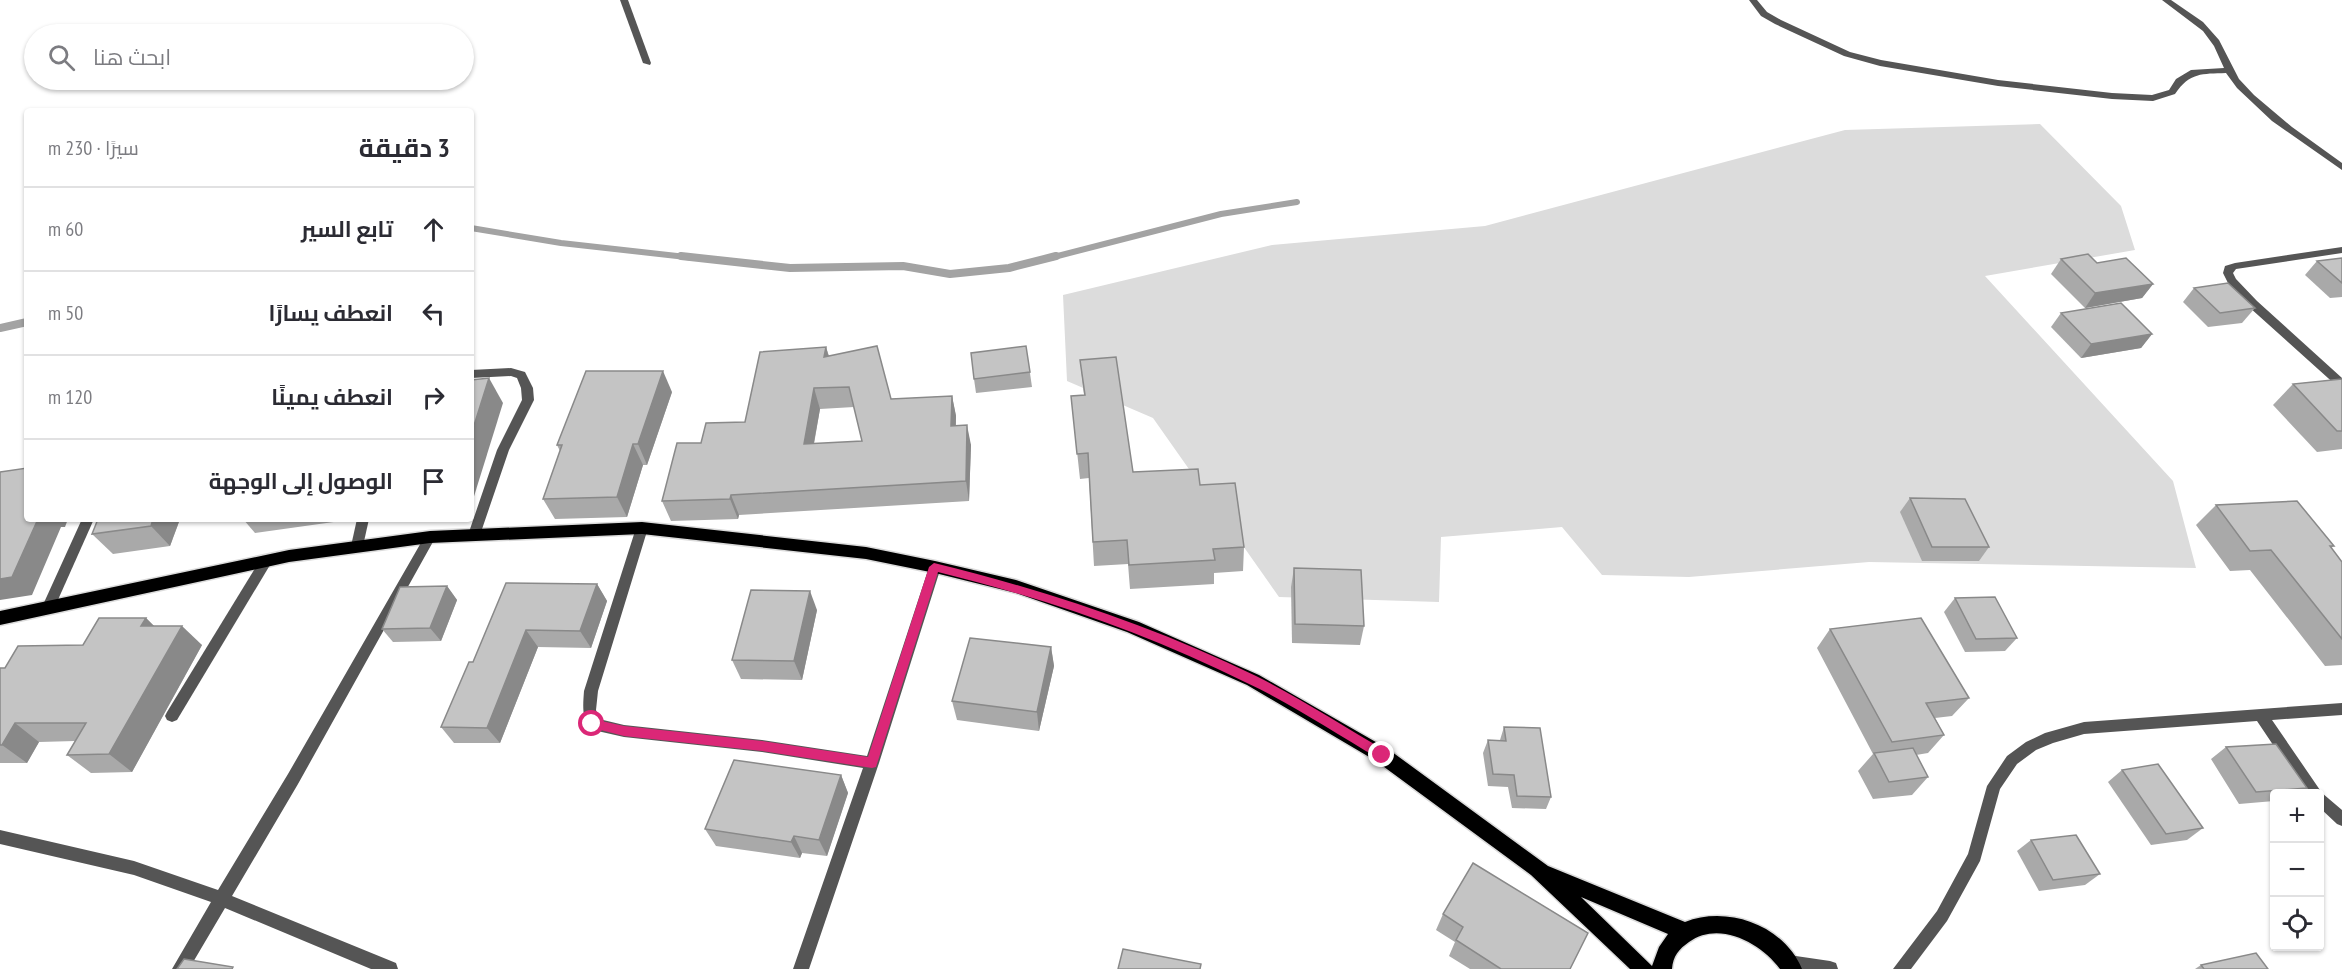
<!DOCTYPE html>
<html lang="ar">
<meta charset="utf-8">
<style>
body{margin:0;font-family:"PT Sans Narrow",Cairo,sans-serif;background:#f2f2f3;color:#2b2b33;direction:rtl}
.controls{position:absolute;right:18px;bottom:18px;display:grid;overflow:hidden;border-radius:6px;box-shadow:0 2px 4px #0004}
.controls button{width:54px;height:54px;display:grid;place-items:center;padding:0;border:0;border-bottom:2px solid #e1e1e2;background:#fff;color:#2b2b33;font:30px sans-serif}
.stop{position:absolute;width:18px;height:18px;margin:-14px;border:4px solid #db2777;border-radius:50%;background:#fff}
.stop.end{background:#db2777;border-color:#fff;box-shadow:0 2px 6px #0008}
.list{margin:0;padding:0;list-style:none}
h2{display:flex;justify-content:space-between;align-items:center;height:78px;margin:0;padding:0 24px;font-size:26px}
h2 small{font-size:20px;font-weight:400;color:#7c7c81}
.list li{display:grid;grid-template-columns:39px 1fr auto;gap:18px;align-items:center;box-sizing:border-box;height:84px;padding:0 24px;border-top:2px solid #e1e1e2}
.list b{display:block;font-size:22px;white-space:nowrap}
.list em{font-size:20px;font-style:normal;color:#7c7c81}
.icon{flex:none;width:33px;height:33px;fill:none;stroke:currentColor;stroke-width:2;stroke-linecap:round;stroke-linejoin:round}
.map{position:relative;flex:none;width:2342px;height:969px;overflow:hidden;direction:ltr}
.search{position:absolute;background:#fff;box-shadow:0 2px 4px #0004;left:24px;top:24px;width:450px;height:66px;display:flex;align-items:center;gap:15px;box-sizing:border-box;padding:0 21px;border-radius:33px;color:#7c7c81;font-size:22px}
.panel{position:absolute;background:#fff;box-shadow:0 2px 4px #0004;left:24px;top:108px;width:450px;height:414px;border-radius:6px;direction:rtl}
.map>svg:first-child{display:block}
</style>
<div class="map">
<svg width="2342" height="969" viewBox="0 0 2342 969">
<rect width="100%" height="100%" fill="#fff"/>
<polygon fill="#dcdcdc" points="2040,124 2121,206 2135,250 1985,276 2173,481 2196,568 1869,562 1689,577 1602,575 1562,527 1441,537 1439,602 1279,597 1153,418 1067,381 1063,295 1272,245 1485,226 1845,130"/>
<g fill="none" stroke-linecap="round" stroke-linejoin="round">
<g stroke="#a3a3a3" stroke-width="6">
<polyline points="471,228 561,243 695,258"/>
<polyline points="1050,258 1221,214 1297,202"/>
</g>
<g stroke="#a3a3a3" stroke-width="8">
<polyline points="681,256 790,268 903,266 950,274 1009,268 1056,256"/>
<polyline points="0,328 27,322"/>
</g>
<defs>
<path id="primary" d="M642 522 866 547 935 561 1016 580 1139 622 1259 675 1388 749 1548 866 1685 922C1727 905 1784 925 1802 969H1780C1761 943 1719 920 1689 942 1679 949 1673 956 1672 969H1630L1531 875 1376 761 1247 685 1127 632 1016 593 935 573 866 559 642 534 430 543 289 562 0 625V611L289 550 430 531ZM1581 897 1668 934 1659 947 1652 966Z"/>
</defs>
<use href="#primary" stroke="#dbdbdb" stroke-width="3"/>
<g fill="#555" fill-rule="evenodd">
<polygon points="357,519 369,519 363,546 361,550 353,550 351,546"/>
<polygon points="266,556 270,557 272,561 270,565 177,720 172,722 167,720 165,716 167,712 262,557"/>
</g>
<g fill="#555" fill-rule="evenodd">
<polygon points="620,0 628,0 651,63 650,65 643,63"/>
<path d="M1749 0H1757L1767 12 1781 20 1850 52 1881 60 1998 80 2112 93 2152 95 2169 90 2176 79 2191 70 2224 68 2214 46 2203 31 2162 0H2171L2203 22 2219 40 2239 79 2254 95 2292 127 2342 163V170L2272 121 2237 88 2226 73C2202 74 2190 72 2175 94L2153 101 2112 99 1998 86 1880 66 1844 56 1775 24 1761 16Z"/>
<polygon points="2342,247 2342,253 2236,269 2233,273 2236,279 2257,301 2342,378 2342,388 2338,387 2249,307 2228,283 2223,273 2225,266 2235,263"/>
<polygon points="511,368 525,372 533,388 534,400 509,450 480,535 478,538 470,538 468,535 497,450 522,400 521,388 517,378 511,376 471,378 471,370"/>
<polygon points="82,519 94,519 53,611 48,612 43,611 42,607"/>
<path d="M642 523 646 525 648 528 598 691 596 710 599 719 624 725 762 740 867 756 929 567 931 563H939L941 567 879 763 809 969H793L863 768 762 752 624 737 593 730 588 728C582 715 583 705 584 691L636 528 638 525Z"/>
<polygon points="430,532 434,534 436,537 434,540 298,784 232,896 396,963 398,969 371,969 225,908 189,969 172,969 211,902 134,875 0,844 0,830 134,861 218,890 288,774 426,534"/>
<polygon points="2342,703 2342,715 2272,720 2322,793 2342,810 2342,826 2337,824 2320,808 2320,794 2306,794 2257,721 2084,734 2053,743 2036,750 2017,764 2000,789 1980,861 1947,921 1911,969 1893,969 1937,911 1968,854 1987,786 2007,756 2026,742 2045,733 2084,722"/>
<polygon points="1789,955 1830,961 1836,963 1838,969 1785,969 1781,963 1783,957"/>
</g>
<use href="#primary" fill="#000" fill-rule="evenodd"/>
</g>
<g fill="#a9a9a9" fill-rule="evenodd">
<polygon points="2342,258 2342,297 2330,298 2305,275 2317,261"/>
<polygon points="2061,259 2097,263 2153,284 2142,298 2085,308 2051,274"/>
<polygon points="2194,288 2255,308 2242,323 2208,327 2183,302"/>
<polygon points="2061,313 2152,334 2141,348 2081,358 2051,327"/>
<polygon points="1026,346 1032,387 976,393 974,379"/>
<path d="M826 347 829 356 891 399 952 396 956 416V425L971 445 969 501 739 515 738 519 671 521 662 501 701 443 745 422ZM854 407 862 441 814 444 820 409Z"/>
<polygon points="1080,360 1133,472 1200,485 1244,547 1243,571 1214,573 1214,584 1130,589 1128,564 1094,566 1089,478 1080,479 1071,396 1084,395"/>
<polygon points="2342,379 2342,449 2317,452 2273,405 2293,384"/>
<polygon points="672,392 647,465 643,465 627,517 555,519 543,499 560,451 557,445"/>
<polygon points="1910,498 1989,547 1979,561 1922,561 1900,512"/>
<polygon points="2216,505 2334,546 2331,548 2342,562 2342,665 2325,666 2250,570 2230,571 2196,525"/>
<polygon points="180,519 170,546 113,554 92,534"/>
<polygon points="243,519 355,519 255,533"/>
<polygon points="1294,568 1364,626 1360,645 1292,643 1291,587"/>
<polygon points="597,584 607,601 591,648 538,647 500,743 454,743 441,727 473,662"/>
<polygon points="447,586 457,600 441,641 393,642 382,629"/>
<polygon points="1955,598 2017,638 2005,651 1965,652 1944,612"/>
<polygon points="817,610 802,680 741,679 732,660"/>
<polygon points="146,618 154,626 202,645 132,772 91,773 67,755 75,741 39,742 27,763 0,763 0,668 5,668 83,645"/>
<polygon points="1830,629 1969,698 1952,716 1935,718 1944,735 1928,753 1916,755 1928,777 1912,795 1873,799 1858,771 1873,754 1817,648"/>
<polygon points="1051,647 1054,666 1039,731 957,720 952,701"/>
<polygon points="1504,727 1551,797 1546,809 1512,808 1508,787 1488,786 1483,753 1488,740 1500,740"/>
<polygon points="2226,747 2307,788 2300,794 2274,794 2274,801 2239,804 2211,759"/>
<polygon points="2122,770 2203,828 2187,840 2151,845 2108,782"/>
<polygon points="841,775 848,793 827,856 802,853 800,858 716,846 705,829"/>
<polygon points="2031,840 2100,874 2085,885 2039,891 2017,851"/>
<polygon points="1443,914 1570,969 1470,969 1449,956 1455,942 1436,930"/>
<polygon points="2201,965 2268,969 2195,969"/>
</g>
<g fill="#898989">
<polygon points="2153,284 2142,298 2085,308 2095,293"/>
<polygon points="2152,334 2141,348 2081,358 2091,344"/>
<polygon points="826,347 832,368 824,357"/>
<polygon points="663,371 672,392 647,465 638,444"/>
<polygon points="489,378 503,403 471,506 471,435"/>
<polygon points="814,388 820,409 810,464 804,444"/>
<polygon points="952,396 956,416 955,446 951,426"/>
<polygon points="967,425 971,445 969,501 966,481"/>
<polygon points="633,444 643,465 627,517 617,497"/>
<polygon points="731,495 739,515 738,519 730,499"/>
<polygon points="38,519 68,519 65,527 61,527 32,595 0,600 0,579"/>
<polygon points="153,519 180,519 170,546 151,526"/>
<polygon points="597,584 607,601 591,648 580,631"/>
<polygon points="447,586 457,600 441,641 430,628"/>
<polygon points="810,591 817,610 802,680 794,661"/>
<polygon points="146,618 166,638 141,626"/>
<polygon points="182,626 202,645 132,772 109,754"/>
<polygon points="526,630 538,647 500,743 487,728"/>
<polygon points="1051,647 1054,666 1039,731 1037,712"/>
<polygon points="15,723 39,742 27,763 2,745"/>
<polygon points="841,775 848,793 827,856 819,840"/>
<polygon points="794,836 802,853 800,858 791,842"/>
</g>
<g fill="#c4c4c4" stroke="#898989" stroke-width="1.5" fill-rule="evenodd">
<polygon points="2088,254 2097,263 2126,258 2153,284 2095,293 2061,259"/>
<polygon points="2342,258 2342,283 2317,261"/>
<polygon points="2228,283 2255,308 2220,313 2194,288"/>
<polygon points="2121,303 2152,334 2091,344 2061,313"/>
<path d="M877 346 891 399 952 396 951 426 967 425 966 481 731 495 730 499 662 501 677 443H701L706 423 745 422 760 352 826 347 824 357ZM849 387 862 441 804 444 814 388Z"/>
<polygon points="1026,346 1030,372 974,379 971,353"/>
<polygon points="1116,357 1133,472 1198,469 1200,485 1235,483 1244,547 1213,549 1215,560 1129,565 1127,540 1093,542 1088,453 1077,454 1071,396 1085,395 1080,360"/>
<polygon points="586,371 663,371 638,444 633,444 617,497 543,499 562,445 557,445"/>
<polygon points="489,378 471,435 471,380"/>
<polygon points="2342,379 2342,431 2337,431 2293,384"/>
<polygon points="27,468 27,519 38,519 12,577 0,579 0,472"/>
<polygon points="1910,498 1965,499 1989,547 1932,547"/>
<polygon points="2297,501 2334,546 2330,546 2342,562 2342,639 2271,550 2250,551 2216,505"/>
<polygon points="98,519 153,519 151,526 92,534"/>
<polygon points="1294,568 1361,570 1364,626 1295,624"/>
<polygon points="506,583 597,584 580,631 526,630 487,728 441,727 469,662 473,662"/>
<polygon points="447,586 430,628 382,629 400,587"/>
<polygon points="751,590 810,591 794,661 732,660"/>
<polygon points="1995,597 2017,638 1976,639 1955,598"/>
<polygon points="99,618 146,618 141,626 182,626 109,754 67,755 86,723 15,723 2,745 0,745 0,668 5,668 18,646 83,645"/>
<polygon points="1921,618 1969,698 1926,703 1944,735 1892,742 1830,629"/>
<polygon points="970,638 1051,647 1037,712 952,701"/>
<polygon points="1504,727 1540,728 1551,797 1517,796 1514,775 1493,774 1488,740 1506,741"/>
<polygon points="2276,744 2307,788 2256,792 2226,747"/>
<polygon points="1913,748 1928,777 1889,782 1874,753"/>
<polygon points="734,760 841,775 819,840 794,836 791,842 705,829"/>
<polygon points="2158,764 2203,828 2166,834 2122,770"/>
<polygon points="2076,835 2100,874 2053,880 2031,840"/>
<polygon points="1473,863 1588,933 1570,969 1501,969 1456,940 1463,927 1443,914"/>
<polygon points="1123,949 1201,964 1200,969 1118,969"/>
<polygon points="2256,953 2268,969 2204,969 2201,965"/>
<polygon points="184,959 233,967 232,969 177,969"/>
</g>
<path fill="#db2777" d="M934 563C1045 590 1153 626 1256 676 1300 698 1343 726 1386 751L1387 755 1382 760 1378 758C1335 733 1292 704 1247 683 1146 633 1047 599 938 572L876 767 872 768 762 751 624 736 589 727V720L592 719 624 726 762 741 868 757 929 567Z"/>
</svg>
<div class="controls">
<button>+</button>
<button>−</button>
<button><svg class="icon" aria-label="locate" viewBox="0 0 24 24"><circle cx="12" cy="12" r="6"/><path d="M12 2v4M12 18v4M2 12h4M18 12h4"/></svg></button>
</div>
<div class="stop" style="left:592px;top:724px"></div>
<div class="stop end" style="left:1382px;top:755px"></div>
<div class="search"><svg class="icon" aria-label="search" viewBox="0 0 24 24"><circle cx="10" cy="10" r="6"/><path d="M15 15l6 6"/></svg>ابحث هنا</div>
<section class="panel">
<h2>3 دقيقة<small>سيرًا · 230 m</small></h2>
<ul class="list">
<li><svg class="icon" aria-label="ahead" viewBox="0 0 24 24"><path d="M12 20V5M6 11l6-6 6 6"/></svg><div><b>تابع السير</b></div><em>60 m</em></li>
<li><svg class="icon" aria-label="left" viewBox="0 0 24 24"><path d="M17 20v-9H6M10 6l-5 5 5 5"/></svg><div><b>انعطف يسارًا</b></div><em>50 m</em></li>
<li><svg class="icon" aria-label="right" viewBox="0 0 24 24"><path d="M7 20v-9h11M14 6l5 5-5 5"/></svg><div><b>انعطف يمينًا</b></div><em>120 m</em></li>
<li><svg class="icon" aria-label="arrive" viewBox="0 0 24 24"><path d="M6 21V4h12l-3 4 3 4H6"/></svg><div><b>الوصول إلى الوجهة</b></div></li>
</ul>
</section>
</div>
